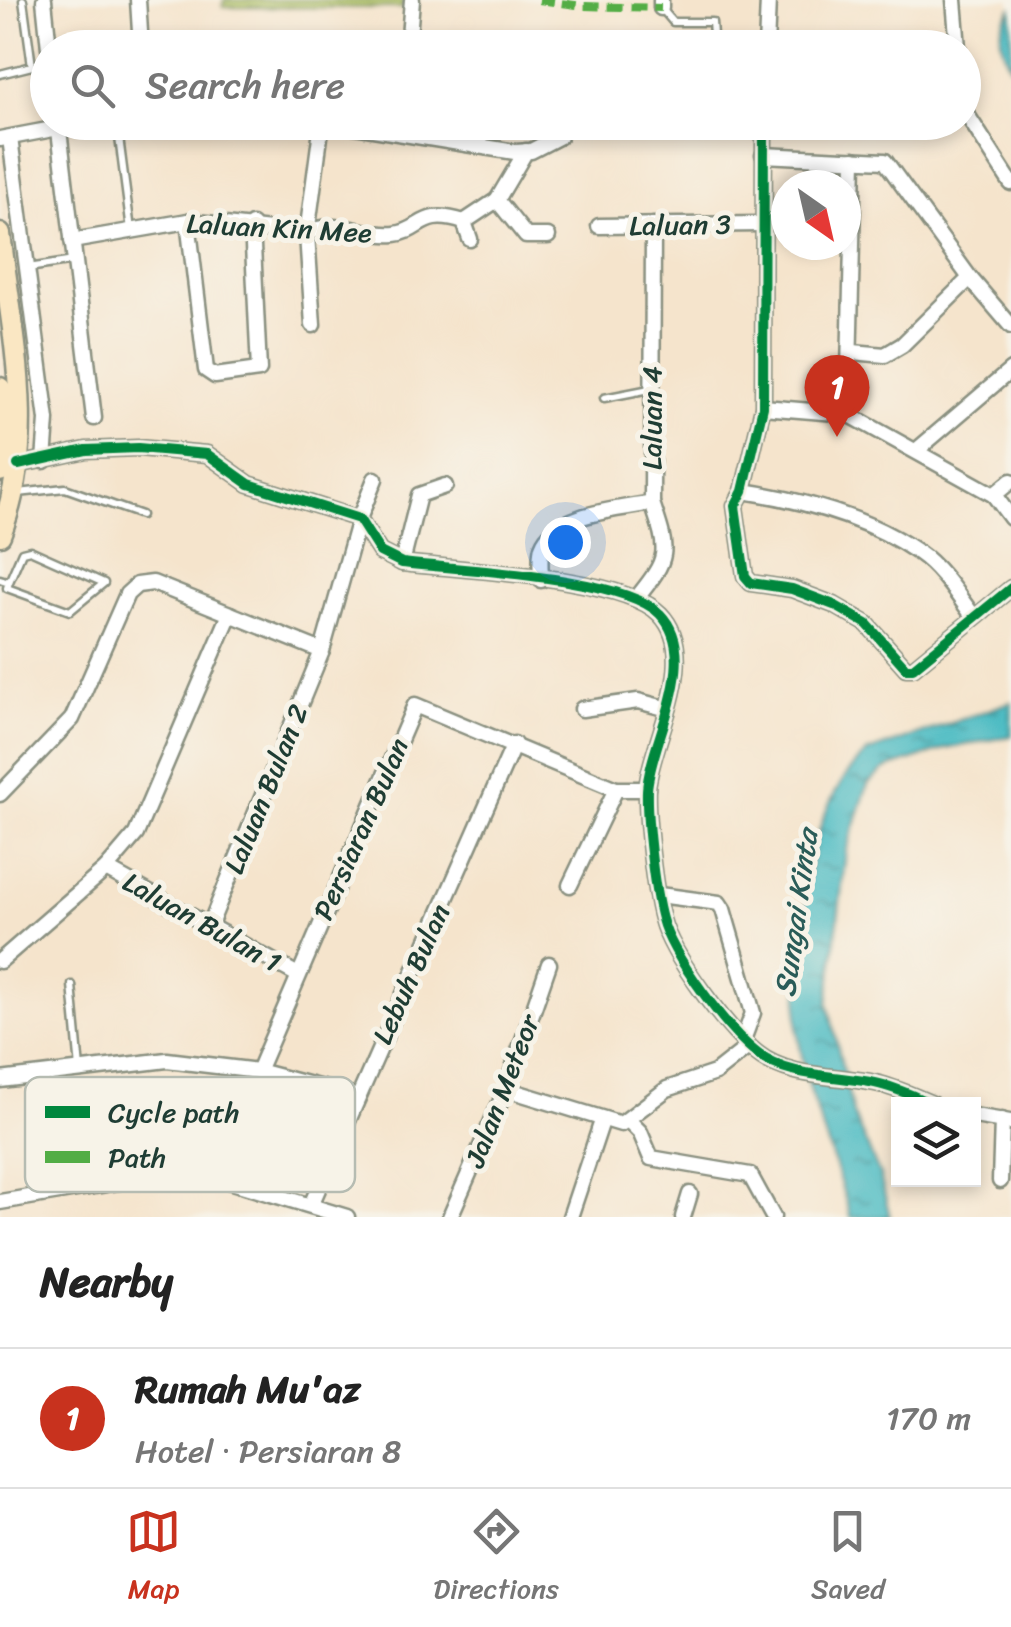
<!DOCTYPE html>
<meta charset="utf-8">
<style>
body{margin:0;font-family:Sriracha,sans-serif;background:#f2f2f2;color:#222}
.controls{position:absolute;right:30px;bottom:30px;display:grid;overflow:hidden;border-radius:0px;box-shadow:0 5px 15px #0003}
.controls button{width:90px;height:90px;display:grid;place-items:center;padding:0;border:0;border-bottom:2px solid #e0e0e0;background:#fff;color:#222;font:50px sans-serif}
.compass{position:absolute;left:771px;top:170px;width:90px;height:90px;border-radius:50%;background:#fff;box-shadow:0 5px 15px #0003;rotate:146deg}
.you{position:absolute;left:565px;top:542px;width:35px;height:35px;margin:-25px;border:8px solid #fff;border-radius:50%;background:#1a73e8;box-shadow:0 0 0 15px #1a73e833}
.badge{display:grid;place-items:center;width:65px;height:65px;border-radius:50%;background:#c8321e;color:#fff;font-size:32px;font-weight:700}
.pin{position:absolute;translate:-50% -82px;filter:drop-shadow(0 2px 5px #0008)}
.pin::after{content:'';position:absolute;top:52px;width:35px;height:30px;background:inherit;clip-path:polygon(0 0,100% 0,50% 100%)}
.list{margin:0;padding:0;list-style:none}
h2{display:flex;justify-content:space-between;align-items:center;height:130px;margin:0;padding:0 40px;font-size:42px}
h2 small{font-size:32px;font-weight:400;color:#767676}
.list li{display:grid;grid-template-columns:65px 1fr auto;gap:30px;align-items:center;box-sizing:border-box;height:140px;padding:0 40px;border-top:2px solid #e0e0e0}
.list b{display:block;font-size:38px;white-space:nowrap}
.list p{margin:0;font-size:32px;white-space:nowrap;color:#767676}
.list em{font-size:32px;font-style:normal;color:#767676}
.icon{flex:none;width:55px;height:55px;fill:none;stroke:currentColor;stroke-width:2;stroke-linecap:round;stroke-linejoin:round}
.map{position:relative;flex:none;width:1011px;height:1217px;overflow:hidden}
.search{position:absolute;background:#fff;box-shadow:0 5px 15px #0003;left:30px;right:30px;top:30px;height:110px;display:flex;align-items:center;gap:25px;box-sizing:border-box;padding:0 35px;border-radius:55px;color:#767676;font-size:38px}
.sheet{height:270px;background:#fff}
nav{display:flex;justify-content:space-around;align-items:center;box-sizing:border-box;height:140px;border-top:2px solid #e0e0e0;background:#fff;font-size:28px;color:#767676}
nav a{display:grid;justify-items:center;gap:5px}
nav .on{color:#c8321e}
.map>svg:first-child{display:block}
</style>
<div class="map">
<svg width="1011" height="1217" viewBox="0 0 1011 1217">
<defs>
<pattern id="cemetery-stones" width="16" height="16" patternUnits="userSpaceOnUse" patternTransform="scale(2.5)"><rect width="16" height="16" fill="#b3c568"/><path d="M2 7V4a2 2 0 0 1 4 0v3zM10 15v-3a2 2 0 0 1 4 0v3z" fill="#91a156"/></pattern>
<pattern id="water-ripples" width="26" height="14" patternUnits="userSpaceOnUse" patternTransform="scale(2.5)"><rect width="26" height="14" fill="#4cbbc3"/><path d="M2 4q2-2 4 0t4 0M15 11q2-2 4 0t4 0" fill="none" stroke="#3f999f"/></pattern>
</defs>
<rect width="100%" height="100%" fill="#f7f3e8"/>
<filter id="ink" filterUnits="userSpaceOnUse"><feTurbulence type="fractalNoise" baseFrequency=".01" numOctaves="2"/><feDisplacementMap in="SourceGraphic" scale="20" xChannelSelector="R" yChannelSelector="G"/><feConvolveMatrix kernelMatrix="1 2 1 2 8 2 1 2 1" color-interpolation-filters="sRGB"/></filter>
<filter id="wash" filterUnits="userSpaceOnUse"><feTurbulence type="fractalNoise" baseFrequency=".0048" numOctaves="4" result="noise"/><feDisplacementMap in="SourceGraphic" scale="40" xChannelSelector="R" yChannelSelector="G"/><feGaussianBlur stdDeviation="2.25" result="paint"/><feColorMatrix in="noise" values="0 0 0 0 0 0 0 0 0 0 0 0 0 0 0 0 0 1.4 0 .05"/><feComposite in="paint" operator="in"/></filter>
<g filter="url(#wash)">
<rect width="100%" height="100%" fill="#f5e4cc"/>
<polygon fill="url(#cemetery-stones)" stroke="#69814e" stroke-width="2.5" points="224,0 403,0 403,8 223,7"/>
<g fill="url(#water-ripples)" stroke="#367c7c" stroke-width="2.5">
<path d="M1011 9V68C999 44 996 31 1011 9Z"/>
<path d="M1011 702V736L945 749 885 769 868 784 846 852 828 1004 853 1114 880 1175 890 1217H850C835 1155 806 1096 798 1033 796 1011 800 987 801 965 806 891 808 804 868 752Z"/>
</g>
</g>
<g filter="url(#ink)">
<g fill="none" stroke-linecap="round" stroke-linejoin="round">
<defs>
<g id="lane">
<polyline points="662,9 673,22 712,22 714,48"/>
<polyline points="0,74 32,66 23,0"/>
<polyline points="117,122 131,230"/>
<polyline points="28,268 74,261"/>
<polyline points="604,398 650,389"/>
<polyline points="18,493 65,488 141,515"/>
<polyline points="0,579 9,582 7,588 70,611 104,583 30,550 22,552 9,582"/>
<polyline points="72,985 80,1069"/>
</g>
<g id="street">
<polyline points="44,0 49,48"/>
<polyline points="138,0 141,48"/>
<polyline points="954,0 958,48"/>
<polyline points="661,8 661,0"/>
<polyline points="408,48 412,0"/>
<polyline points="766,48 768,0"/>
<polyline points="964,110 1011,183"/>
<polyline points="58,122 94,418"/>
<polyline points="330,122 515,152 531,151 560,136"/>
<polyline points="680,122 764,126"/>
<polyline points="764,122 763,407 743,491 735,506 745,576 751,583 792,589 834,605 867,624 906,668 913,668 1011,588"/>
<polyline points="10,138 47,420 44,461"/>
<polyline points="0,139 90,122"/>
<polyline points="763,155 885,161 970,278 1011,326"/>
<polyline points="497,200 526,236 548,236"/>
<polyline points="188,221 206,370 215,376 259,370 252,225"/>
<polyline points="464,222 497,200 526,151"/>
<polyline points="599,226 761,224"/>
<path d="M72 241 188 221 307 234C335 217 364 237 395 234 423 231 420 208 464 222L470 239"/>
<polyline points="313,325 307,234 322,122"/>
<polyline points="853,352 885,355 902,345 970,278"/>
<polyline points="763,407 848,414 994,495 1011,518"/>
<polyline points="848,414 854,159"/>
<polyline points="917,450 1011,370"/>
<path d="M18 465 86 450 138 448 207 454 249 484 359 519 380 552 402 563C460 570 623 576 660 614 703 658 650 741 647 790 646 819 654 890 662 919 671 955 728 1031 758 1054 788 1078 838 1075 875 1083 895 1087 913 1096 932 1104"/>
<path d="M743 491C802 500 869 518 919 553 941 568 958 596 974 617"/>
<polyline points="994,495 1011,481"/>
<polyline points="402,563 419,495 445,486"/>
<path d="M541 580C541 570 539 557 542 547 554 513 622 509 652 503"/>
<path d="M636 599C670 557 669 553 652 503L653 225"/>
<polyline points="582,709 638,701 668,709"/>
<polyline points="0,794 72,719 127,594 137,585 153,583 322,651"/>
<polyline points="106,869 298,975"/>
<polyline points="570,885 616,789"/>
<polyline points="659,895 719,903 723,909 753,1013 743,1040"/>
<polyline points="209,927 322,651 359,519 375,479"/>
<polyline points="0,961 106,869 136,834 230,614"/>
<polyline points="258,1071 415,705 616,789 647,789"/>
<polyline points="0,1080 167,1060 258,1071 356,1097"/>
<polyline points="506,1089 621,1124 667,1089 715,1073 748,1047"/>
<polyline points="974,1116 1010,1122"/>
<polyline points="629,1121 640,1132 651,1158 750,1175 773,1217"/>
<polyline points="1000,1181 1002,1120"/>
<polyline points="0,1202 143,1178 215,1177 347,1217"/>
<polyline points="311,1205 514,744"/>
<polyline points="450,1217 506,1089 549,964"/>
<polyline points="570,1217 602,1121"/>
<polyline points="683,1217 690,1194"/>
</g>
<g id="secondary">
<path d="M0 234C12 333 38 439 0 535"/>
<polyline points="0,388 0,471"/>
</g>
</defs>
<use href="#lane" stroke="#8a9080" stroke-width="11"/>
<use href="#street" stroke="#8a9080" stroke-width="19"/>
<use href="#secondary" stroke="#8a9080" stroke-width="25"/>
<use href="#lane" stroke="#fff" stroke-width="6"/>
<use href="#street" stroke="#fff" stroke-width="14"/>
<use href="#secondary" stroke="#fae7c3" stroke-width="20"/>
<polyline stroke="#52ad45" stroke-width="8" stroke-dasharray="15 8" stroke-linecap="butt" points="539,0 583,6 661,8"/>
<defs>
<g id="cycleway">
<polyline points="764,122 763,407 743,491 735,506 745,576 751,583 792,589 834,605 867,624 906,668 913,668 1011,588"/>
<path d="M18 465 86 450 138 448 207 454 249 484 359 519 380 552 402 563C460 570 623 576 660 614 703 658 650 741 647 790 646 819 654 890 662 919 671 955 728 1031 758 1054 788 1078 838 1075 875 1083 895 1087 913 1096 932 1104"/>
</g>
</defs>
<use href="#cycleway" stroke="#f7f3e8" stroke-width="16"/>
<use href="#cycleway" stroke="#00873e" stroke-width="10"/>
</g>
</g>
<g text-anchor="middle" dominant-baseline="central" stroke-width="10" stroke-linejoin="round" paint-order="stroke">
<g font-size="28" fill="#1f3d34" stroke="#f7f3e8">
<text transform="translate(680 225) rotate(-1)">Laluan 3</text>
<text transform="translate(279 228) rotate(3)">Laluan Kin Mee</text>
<text transform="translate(651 418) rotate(-90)">Laluan 4</text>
<text transform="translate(266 789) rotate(-68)">Laluan Bulan 2</text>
<text transform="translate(361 829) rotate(-66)">Persiaran Bulan</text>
<text transform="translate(202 922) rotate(29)">Laluan Bulan 1</text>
<text transform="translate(411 974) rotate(-66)">Lebuh Bulan</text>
<text transform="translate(502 1091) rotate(-69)">Jalan Meteor</text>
</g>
<g font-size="30" font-style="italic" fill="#2a5c58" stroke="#f7f3e8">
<text transform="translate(796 913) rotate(-82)">Sungai Kinta</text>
</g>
</g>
<rect x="25" y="1077" width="330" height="115" rx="15" fill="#f7f3e8" stroke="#b6bcb2" stroke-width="2.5"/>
<rect x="45" y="1106" width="45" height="12" fill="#00873e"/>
<rect x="45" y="1151" width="45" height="12" fill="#52ad45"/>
<g font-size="28" fill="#1f3d34">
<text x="108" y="1122">Cycle path</text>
<text x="108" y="1167">Path</text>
</g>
</svg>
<div class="controls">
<button><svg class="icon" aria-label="layers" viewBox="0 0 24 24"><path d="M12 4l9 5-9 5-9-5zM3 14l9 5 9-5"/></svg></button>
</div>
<svg class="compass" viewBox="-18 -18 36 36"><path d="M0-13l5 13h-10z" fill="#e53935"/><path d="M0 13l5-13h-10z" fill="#767676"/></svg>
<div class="you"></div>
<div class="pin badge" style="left:837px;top:437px">1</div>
<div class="search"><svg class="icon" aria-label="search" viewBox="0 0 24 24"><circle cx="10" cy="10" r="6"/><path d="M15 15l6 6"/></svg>Search here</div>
</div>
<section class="sheet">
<h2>Nearby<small></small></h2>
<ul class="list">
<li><span class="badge">1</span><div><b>Rumah Mu'az</b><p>Hotel · Persiaran 8</p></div><em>170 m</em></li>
</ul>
</section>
<nav>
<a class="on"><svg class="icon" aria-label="map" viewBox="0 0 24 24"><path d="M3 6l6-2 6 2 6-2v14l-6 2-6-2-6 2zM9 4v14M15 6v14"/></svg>Map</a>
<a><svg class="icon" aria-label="directions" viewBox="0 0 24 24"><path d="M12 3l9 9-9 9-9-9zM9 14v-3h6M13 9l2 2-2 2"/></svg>Directions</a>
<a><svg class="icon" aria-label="saved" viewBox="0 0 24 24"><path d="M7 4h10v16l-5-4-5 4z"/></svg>Saved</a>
</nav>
